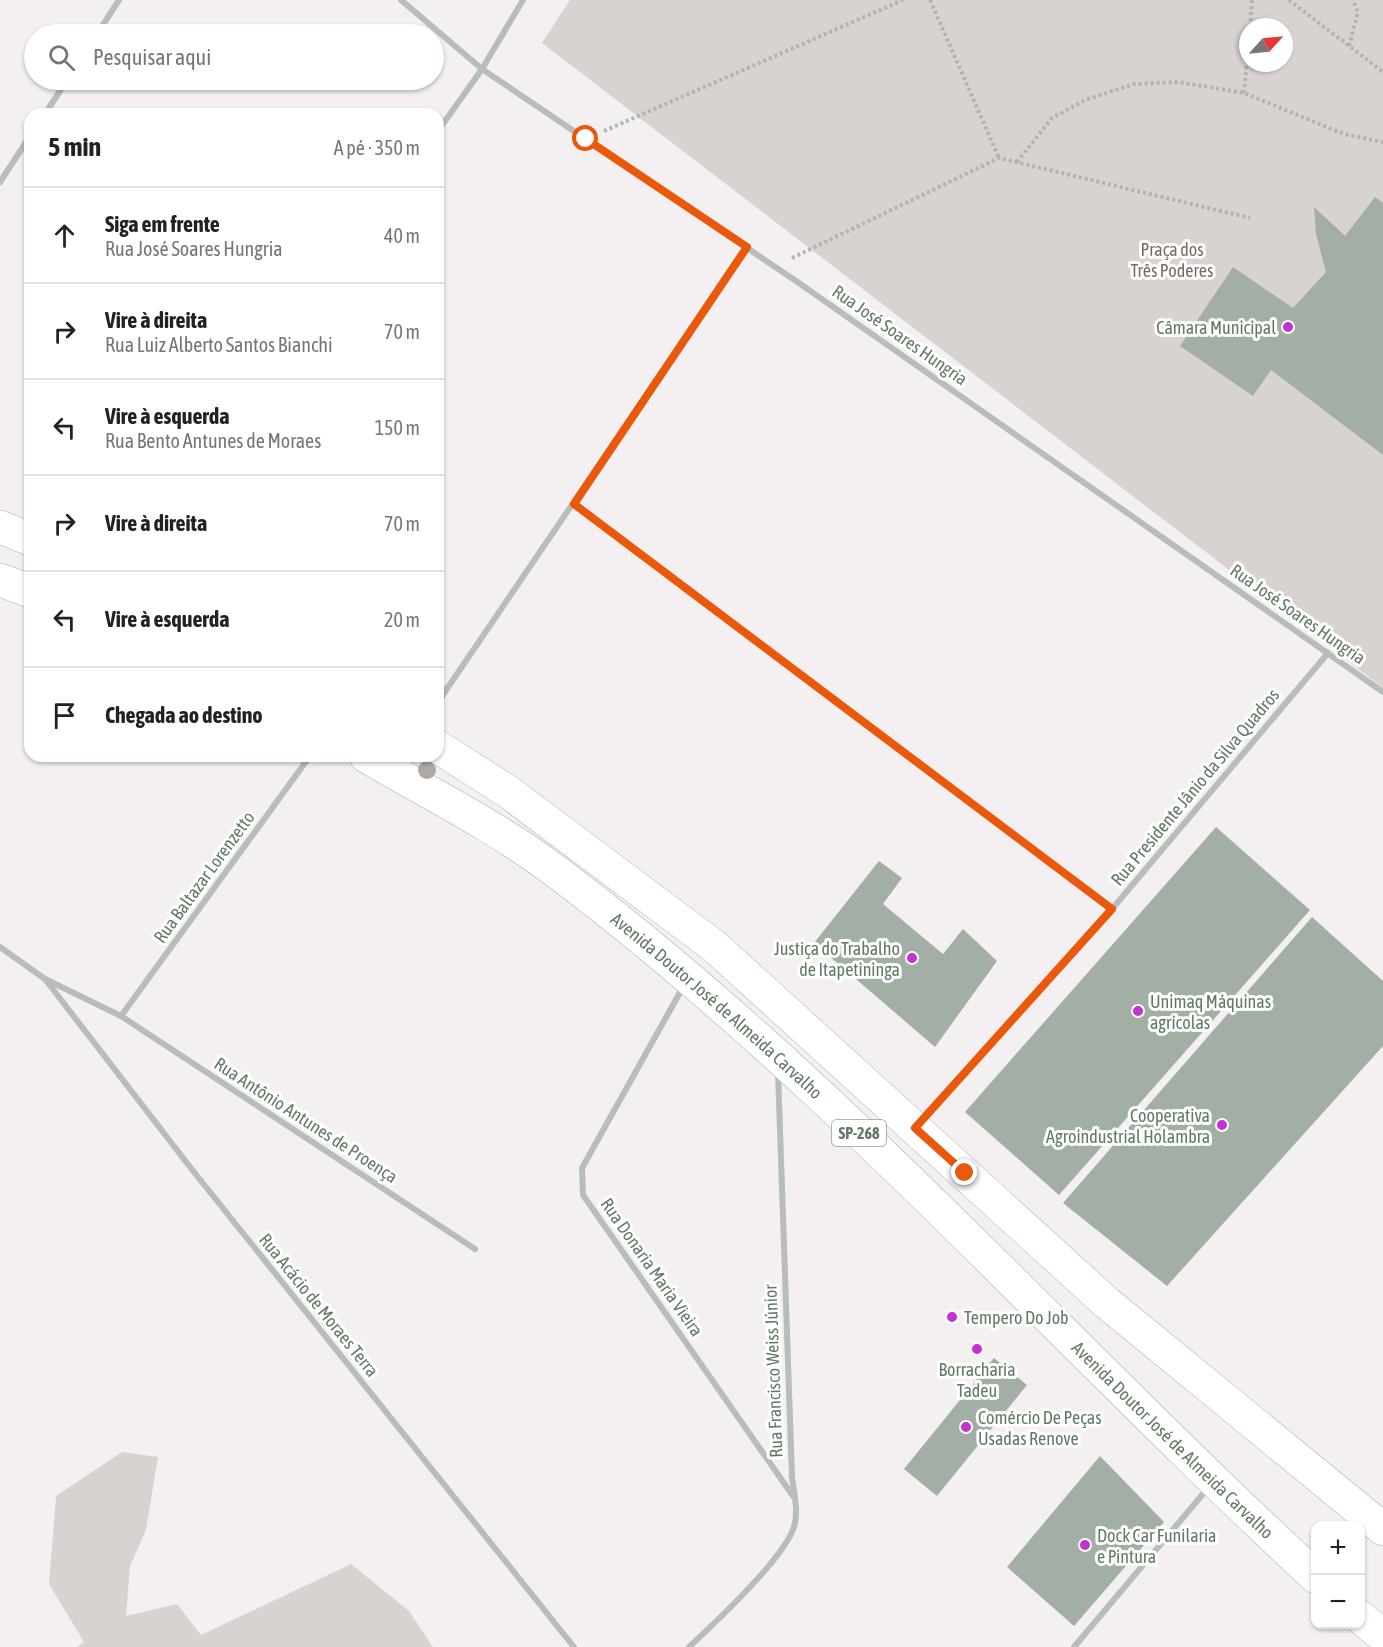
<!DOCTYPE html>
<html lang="pt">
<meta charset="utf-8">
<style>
body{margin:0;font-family:"Asap Condensed",sans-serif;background:#f2f2f2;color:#222}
.controls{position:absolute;right:18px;bottom:18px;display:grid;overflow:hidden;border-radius:12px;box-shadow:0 2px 4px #0004}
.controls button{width:54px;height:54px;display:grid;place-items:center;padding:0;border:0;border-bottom:2px solid #e0e0e0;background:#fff;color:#222;font:30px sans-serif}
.compass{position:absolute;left:1239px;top:18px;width:54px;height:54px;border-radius:50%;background:#fff;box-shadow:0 2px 4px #0004;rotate:63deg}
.stop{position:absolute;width:18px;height:18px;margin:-14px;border:4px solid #ea580c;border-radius:50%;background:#fff}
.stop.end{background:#ea580c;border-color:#fff;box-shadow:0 2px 6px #0008}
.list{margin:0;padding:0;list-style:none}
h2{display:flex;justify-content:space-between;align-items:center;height:78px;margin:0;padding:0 24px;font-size:26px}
h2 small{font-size:20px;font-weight:400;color:#767676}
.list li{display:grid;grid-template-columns:39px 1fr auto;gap:18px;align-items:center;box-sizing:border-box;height:96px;padding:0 24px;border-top:2px solid #e0e0e0}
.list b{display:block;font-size:22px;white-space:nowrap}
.list p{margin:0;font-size:20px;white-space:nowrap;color:#767676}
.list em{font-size:20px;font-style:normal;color:#767676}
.icon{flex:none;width:33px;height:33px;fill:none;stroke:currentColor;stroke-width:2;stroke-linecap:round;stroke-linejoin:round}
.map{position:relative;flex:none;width:1383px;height:1647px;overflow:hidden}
.search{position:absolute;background:#fff;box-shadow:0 2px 4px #0004;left:24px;top:24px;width:420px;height:66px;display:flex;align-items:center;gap:15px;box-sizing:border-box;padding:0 21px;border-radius:33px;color:#767676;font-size:22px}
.panel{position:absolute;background:#fff;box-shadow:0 2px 4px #0004;left:24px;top:108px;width:420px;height:654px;border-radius:18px}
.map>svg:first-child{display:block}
</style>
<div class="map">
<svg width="1383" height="1647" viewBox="0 0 1383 1647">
<rect width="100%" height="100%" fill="#f4f0f2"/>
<g fill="#d8d3d0" fill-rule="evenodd">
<path d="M570 0H1383V688L542 43ZM1248 27H1284V63H1248Z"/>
<polygon points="122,1452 158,1457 146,1530 130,1566 126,1616 177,1604 201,1635 351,1564 409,1611 433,1647 77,1647 84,1642 49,1584 56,1496"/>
</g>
<g fill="#a3afa4">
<polygon points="1375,197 1383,203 1383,455 1271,370 1253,396 1180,346 1233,267 1293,308 1326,272 1316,234 1314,207 1345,236"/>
<polygon points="1216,827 1310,910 1059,1195 965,1112"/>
<polygon points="879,861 902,878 883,904 943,954 963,929 997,961 935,1047 814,943"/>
<polygon points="1312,917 1383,981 1383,1046 1167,1286 1063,1203"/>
<polygon points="994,1358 1027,1385 937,1496 904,1469"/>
<polygon points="1100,1456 1164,1522 1074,1626 1007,1567"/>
</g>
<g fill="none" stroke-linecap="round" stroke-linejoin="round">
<defs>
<g id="primary">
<polyline points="0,527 30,539"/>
<polyline points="0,580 30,591"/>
<polyline points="438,747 507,791 714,946 1107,1303 1383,1529"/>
<path id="s1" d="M366 756C427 792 493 825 550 867 830 1076 1060 1341 1316 1577"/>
<polyline points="1360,1617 1383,1636"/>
</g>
</defs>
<use href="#primary" stroke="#a9b2aa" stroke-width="34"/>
<g stroke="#afb6b0" stroke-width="4" stroke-dasharray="3 3" stroke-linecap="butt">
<polyline points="930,0 999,158"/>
<polyline points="1289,0 1383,72"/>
<polyline points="1250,27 1252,0"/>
<polyline points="1349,46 1358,12 1353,0"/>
<polyline points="1244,93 1248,49"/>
<polyline points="604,131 903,0"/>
<polyline points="1017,162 1052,118 1085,100 1134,84 1178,82 1244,93 1344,134 1383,142"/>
<polyline points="792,258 999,158 1250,218"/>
</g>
<g stroke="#b6beb7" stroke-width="6">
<polyline points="401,0 482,69 796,281 1383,692"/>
<polyline points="97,34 119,0"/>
<polyline points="45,114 67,80"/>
<polyline points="438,131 482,69 523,0"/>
<polyline points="0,182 30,136"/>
<polyline points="574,504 1112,909"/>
<polyline points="438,702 747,247"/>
<polyline points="0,947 45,979 121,1016 475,1249"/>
<polyline points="45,979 190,1167 574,1647"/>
<polyline points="683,987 582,1168 583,1195 793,1496"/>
<polyline points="121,1016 310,756"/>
<polyline points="921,1121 1112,909 1328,653"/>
<path d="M689 1647C716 1622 778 1563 792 1532 800 1516 794 1494 792 1477L778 1072"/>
<polyline points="1074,1647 1208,1488"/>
</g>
<use href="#primary" stroke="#fff" stroke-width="33"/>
</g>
<circle fill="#afa8a4" cx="427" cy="770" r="9"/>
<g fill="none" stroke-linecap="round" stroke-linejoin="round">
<polyline stroke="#ea580c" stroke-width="8" points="586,139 747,247 574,504 1112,909 915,1128 965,1173"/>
</g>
<g fill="#c432d2" stroke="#fff" stroke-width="2">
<circle cx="1288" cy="327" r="6"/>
<circle cx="912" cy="958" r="6"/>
<circle cx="1138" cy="1011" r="6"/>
<circle cx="1222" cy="1125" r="6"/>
<circle cx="952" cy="1317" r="6"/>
<circle cx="977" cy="1349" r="6"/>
<circle cx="966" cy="1427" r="6"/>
<circle cx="1085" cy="1545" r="6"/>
</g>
<g text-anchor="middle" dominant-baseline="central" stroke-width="6" stroke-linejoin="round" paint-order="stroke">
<rect fill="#fff" stroke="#91a293" stroke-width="1.5" x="832" y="1120" width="54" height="26" rx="4.5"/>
<g font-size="16" font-weight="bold" fill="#627a65">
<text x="859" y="1133">SP-268</text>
</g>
<g font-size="18" fill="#776d64" stroke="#fff">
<text x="1172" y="249">Praça dos<tspan x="1172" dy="21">Três Poderes</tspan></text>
</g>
<g font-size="18" fill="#627a65" stroke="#fff" text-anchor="start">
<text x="1276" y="327" text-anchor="end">Câmara Municipal</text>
<text x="900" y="948" text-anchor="end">Justiça do Trabalho<tspan x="900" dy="21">de Itapetininga</tspan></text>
<text x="1150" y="1001">Unimaq Máquinas<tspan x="1150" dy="21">agrícolas</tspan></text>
<text x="1210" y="1115" text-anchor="end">Cooperativa<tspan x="1210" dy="21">Agroindustrial Holambra</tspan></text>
<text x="964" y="1317">Tempero Do Job</text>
<text x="977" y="1369" text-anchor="middle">Borracharia<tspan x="977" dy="21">Tadeu</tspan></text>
<text x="978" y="1417">Comércio De Peças<tspan x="978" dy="21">Usadas Renove</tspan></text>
<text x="1097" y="1535">Dock Car Funilaria<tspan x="1097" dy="21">e Pintura</tspan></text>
</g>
<g font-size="18" fill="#627a65" stroke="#fff">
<text transform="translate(900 335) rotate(35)">Rua José Soares Hungria</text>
<text transform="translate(1298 614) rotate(35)">Rua José Soares Hungria</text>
<text transform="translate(1195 787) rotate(-50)">Rua Presidente Jânio da Silva Quadros</text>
<text transform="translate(204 877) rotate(-54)">Rua Baltazar Lorenzetto</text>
<text stroke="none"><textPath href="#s1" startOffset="432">Avenida Doutor José de Almeida Carvalho</textPath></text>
<text transform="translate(306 1120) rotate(33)">Rua Antônio Antunes de Proença</text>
<text transform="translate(652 1267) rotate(55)">Rua Donaria Maria Vieira</text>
<text transform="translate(319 1305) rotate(51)">Rua Acácio de Moraes Terra</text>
<text transform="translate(773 1371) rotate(-92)">Rua Francisco Weiss Júnior</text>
<text stroke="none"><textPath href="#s1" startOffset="1062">Avenida Doutor José de Almeida Carvalho</textPath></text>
</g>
</g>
</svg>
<div class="controls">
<button>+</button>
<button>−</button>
</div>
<svg class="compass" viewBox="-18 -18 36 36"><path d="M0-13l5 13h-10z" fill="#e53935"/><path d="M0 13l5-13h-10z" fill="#767676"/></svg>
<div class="stop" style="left:586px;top:139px"></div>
<div class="stop end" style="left:965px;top:1173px"></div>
<div class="search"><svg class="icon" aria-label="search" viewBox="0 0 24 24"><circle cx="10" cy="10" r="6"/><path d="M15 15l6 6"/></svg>Pesquisar aqui</div>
<section class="panel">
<h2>5 min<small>A pé · 350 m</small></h2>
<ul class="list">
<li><svg class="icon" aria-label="ahead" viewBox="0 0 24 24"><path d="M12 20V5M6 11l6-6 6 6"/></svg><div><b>Siga em frente</b><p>Rua José Soares Hungria</p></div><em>40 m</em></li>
<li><svg class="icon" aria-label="right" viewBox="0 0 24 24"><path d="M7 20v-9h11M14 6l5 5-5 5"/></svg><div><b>Vire à direita</b><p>Rua Luiz Alberto Santos Bianchi</p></div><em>70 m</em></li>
<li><svg class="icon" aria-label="left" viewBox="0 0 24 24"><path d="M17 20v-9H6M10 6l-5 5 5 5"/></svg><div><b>Vire à esquerda</b><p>Rua Bento Antunes de Moraes</p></div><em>150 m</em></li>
<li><svg class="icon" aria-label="right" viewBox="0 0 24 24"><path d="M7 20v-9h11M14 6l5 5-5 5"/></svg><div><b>Vire à direita</b></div><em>70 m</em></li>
<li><svg class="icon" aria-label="left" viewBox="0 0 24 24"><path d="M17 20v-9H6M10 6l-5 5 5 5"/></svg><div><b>Vire à esquerda</b></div><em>20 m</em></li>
<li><svg class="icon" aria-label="arrive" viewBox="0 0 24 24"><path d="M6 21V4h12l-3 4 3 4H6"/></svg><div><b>Chegada ao destino</b></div></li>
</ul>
</section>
</div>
